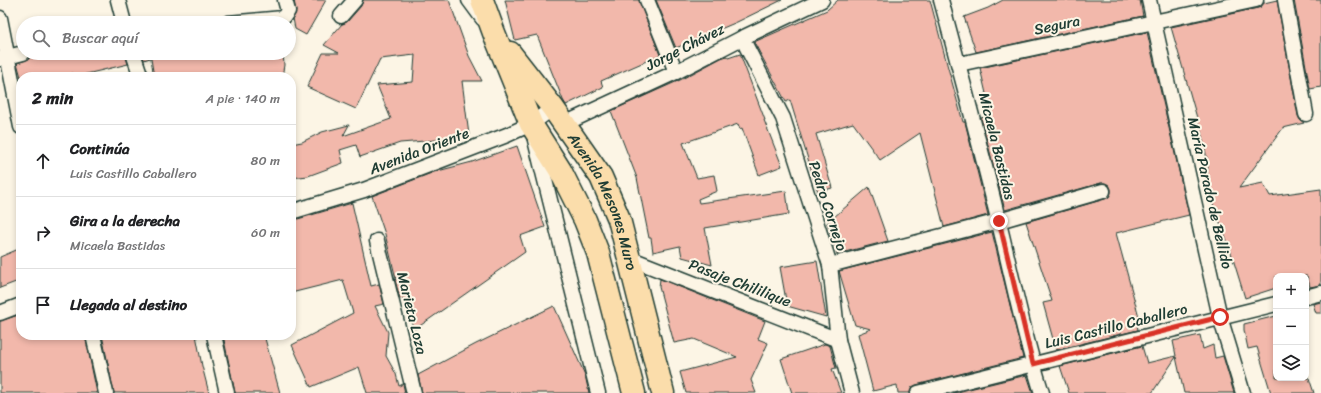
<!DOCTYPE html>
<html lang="es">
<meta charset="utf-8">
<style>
body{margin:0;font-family:Sriracha,sans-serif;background:#f6f6f6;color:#202124}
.controls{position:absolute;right:12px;bottom:12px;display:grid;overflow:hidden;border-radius:8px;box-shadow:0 2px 6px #0003}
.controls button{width:36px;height:36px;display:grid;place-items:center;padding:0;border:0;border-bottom:1px solid #e0e0e0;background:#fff;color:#202124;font:20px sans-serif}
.stop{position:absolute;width:12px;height:12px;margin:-9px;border:3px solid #d93025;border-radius:50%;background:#fff}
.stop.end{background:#d93025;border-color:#fff;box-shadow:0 1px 4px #0008}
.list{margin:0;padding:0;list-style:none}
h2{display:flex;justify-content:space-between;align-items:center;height:52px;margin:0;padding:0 16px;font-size:17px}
h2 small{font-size:13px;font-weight:400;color:#757577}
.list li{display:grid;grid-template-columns:26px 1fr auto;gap:12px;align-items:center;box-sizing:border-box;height:72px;padding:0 16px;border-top:1px solid #e0e0e0}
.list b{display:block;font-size:15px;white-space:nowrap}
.list p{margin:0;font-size:13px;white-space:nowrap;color:#757577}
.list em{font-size:13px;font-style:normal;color:#757577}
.icon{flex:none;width:22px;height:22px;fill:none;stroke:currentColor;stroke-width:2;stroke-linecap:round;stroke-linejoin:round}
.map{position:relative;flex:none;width:1321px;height:393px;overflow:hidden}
.search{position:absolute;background:#fff;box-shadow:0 2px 6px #0003;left:16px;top:16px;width:280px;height:44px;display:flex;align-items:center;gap:10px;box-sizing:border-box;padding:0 14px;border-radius:22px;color:#757577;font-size:15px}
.panel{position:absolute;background:#fff;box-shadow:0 2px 6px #0003;left:16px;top:72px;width:280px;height:268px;border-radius:16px}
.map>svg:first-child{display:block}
</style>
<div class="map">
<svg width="1321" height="393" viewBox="0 0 1321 393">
<rect width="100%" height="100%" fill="#fcf5e5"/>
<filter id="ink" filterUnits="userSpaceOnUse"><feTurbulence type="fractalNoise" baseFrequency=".025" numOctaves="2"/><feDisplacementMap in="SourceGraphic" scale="8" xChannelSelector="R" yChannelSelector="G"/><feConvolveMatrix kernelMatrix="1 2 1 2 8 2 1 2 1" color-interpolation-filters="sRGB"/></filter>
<g filter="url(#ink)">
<g fill="#f2b8ab" stroke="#1f3d34">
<polygon points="294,0 326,0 306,35 295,29 293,18 296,12"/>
<polygon points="363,0 449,0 469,56 482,81 462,81 469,135 437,138 437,140 400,143 360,157 356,145 340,150 343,163 308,176 291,178 291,144 302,142 322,132 349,125 343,136 391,119 377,85 413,82 415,55 380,59 356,109 307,87 323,53 339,53 324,45 342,24 347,22 361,6"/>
<polygon points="505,0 639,0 660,55 601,81 603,87 566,105 563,100 537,35 515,40"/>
<polygon points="656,0 782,0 737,22 676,48"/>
<polygon points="838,0 930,0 947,64 963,122 965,122 988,215 944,227 920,133 880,160 853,123 816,134 832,188 818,192 790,100 786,102 754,42 827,10"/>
<polygon points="1003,0 1140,0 1143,16 976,52 964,17 988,8"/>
<polygon points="1277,0 1298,116 1300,120 1304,123 1283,128 1239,188 1263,183 1270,196 1321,189 1321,285 1310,287 1307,276 1276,276 1276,288 1245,298 1229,246 1207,188 1208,163 1201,132 1171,27 1258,8 1261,7 1264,3"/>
<polygon points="1294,0 1321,0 1321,87 1310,89"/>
<polygon points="1147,32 1189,215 1116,233 1141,324 1137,324 1138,330 1056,350 1043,303 1052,301 1026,222 1105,199 1109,197 1111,193 1111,189 1109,185 1105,183 1101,183 1005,210 981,118 991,115 980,68"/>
<polygon points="34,53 125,53 128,64 74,77 73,73 60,77 21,77 17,63 29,59 31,54"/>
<polygon points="142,53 150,53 150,58 144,60"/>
<polygon points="150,53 283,53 284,65 282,77 154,77"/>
<polygon points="740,54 765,120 764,120 782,166 759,175 742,128 740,129 738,124 683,143 697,178 714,175 717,191 698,199 699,203 786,191 789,214 705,228 712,265 682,257 680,246 653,252 651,238 649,238 637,178 611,111 680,80 721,58 727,56 728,58"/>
<polygon points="517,146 545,227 520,236 525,252 414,330 403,298 400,299 395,280 396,279 385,234 372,196 434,172 472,162"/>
<polygon points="869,187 888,241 837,254 827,223"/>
<polygon points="352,203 371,286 379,284 384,304 375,306 388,332 386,356 396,374 399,386 403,384 405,393 367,393 359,367 311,387 292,345 353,313 343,280 291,293 291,221"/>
<polygon points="992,232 1023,358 916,385 912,387 910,393 898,393 897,385 873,391 858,334 871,329 855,325 839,271"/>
<polygon points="21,248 21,280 0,288 0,257"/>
<polygon points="817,261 826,317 787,306 780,267"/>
<polygon points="660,279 765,321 758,339 768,343 751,380 756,393 686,393 680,372 737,357 694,339 674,343 659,287"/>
<polygon points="1321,302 1321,313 1316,313 1313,304"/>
<polygon points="554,306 585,375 589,393 422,393 418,375 476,344"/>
<polygon points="21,314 21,335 85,335 97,393 0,393 0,321"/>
<polygon points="1276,316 1276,378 1309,378 1314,393 1271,393 1257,347 1248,349 1244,330 1244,324"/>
<polygon points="102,335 196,335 202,366 209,393 114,393"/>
<polygon points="223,335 264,335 280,393 235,393"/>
<polygon points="1200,335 1203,349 1213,345 1215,358 1223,356 1234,393 1184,393 1176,357 1152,393 1069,393 1060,366 1142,346 1147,363 1176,356 1173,341"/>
<polygon points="825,344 830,346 836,368 832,369 841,393 792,393 781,359"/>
<polygon points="1027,375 1033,393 953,393"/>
</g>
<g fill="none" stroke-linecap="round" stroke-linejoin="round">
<defs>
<g id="minor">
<polyline points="118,0 124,23"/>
<polyline points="469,0 483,19"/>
<polyline points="647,0 676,72"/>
<path d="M941 0C961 74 981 148 999 223 1013 280 1024 337 1042 393"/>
<polyline points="1149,0 1220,317 1243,393"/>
<polyline points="1285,0 1306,114"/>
<polyline points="341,16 355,0"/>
<polyline points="0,18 21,127"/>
<polyline points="228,23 283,18 288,11 285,0"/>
<polyline points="742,38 783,118 830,265 838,340 852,393"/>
<polyline points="133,53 141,77"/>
<polyline points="0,59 23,53"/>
<polyline points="959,64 1256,0"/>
<polyline points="564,124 676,72 742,38 822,0"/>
<polyline points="535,140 598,393"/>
<polyline points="291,212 364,190 507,135 531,124 553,108"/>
<polyline points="377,241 414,393"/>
<polyline points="629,258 838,340"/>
<polyline points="830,265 999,221 1103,191"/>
<polyline points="1306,297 1321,293"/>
<polyline points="0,313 21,305"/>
<polyline points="93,335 106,393"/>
<polyline points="214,335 227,393"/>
<polyline points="918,393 1276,304"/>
</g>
<g id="trunk">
<polyline points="482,0 494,33 531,124 560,170 585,220 598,253 634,393"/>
<path id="s1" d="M510 53 553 108 601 177 619 219 663 393"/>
</g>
</defs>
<use href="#minor" stroke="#1f3d34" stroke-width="17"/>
<use href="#trunk" stroke="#1f3d34" stroke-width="25"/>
<use href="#minor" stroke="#fcf5e5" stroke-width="14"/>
<use href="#trunk" stroke="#fbddab" stroke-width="22"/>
</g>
</g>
<g fill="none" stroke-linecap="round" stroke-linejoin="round" filter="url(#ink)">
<polyline stroke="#d93025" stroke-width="5" points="999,221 1033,364 1220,317"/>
</g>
<g text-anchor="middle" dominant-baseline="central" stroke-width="4" stroke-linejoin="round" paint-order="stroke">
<g font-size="15" fill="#1f3d34" stroke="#fcf5e5">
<text transform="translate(1057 25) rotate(-12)">Segura</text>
<text transform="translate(685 47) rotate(-27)">Jorge Chávez</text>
<text transform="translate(997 146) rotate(76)">Micaela Bastidas</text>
<text transform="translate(419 151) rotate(-21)">Avenida Oriente</text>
<text transform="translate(1210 193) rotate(77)">María Parado de Bellido</text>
<text stroke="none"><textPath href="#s1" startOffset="177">Avenida Mesones Muro</textPath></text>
<text transform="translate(828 206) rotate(72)">Pedro Cornejo</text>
<text transform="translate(740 283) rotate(21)">Pasaje Chililique</text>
<text transform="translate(412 313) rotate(76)">Marieta Loza</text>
<text transform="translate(1116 326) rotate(-14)">Luis Castillo Caballero</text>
</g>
</g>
</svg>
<div class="controls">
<button>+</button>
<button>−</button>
<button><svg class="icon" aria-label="layers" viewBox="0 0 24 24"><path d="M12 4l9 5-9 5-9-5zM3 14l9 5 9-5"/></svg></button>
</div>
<div class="stop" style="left:1220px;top:317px"></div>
<div class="stop end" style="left:999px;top:221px"></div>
<div class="search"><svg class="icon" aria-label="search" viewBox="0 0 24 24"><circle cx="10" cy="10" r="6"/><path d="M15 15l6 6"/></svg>Buscar aquí</div>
<section class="panel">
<h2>2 min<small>A pie · 140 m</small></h2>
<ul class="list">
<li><svg class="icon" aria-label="ahead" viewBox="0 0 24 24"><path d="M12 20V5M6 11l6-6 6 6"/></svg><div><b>Continúa</b><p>Luis Castillo Caballero</p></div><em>80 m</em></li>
<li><svg class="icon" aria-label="right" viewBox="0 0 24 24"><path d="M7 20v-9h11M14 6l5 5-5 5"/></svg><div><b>Gira a la derecha</b><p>Micaela Bastidas</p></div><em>60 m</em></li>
<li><svg class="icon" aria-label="arrive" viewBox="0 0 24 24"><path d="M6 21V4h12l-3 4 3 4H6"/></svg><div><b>Llegada al destino</b></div></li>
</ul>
</section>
</div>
